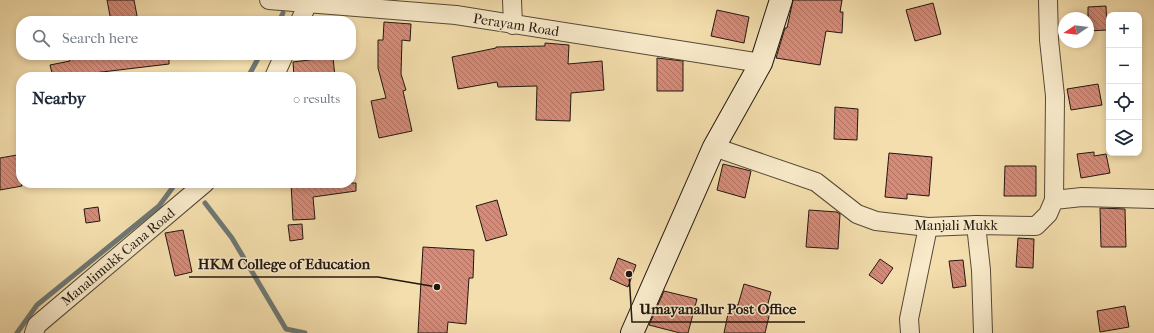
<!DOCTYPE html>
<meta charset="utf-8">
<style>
body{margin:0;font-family:"IM FELL French Canon",serif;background:#f2f2f3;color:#1f2937}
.controls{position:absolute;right:12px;top:12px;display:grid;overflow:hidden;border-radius:8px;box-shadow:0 2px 6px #0003}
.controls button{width:36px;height:36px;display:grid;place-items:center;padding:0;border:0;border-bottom:1px solid #e0e1e3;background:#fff;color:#1f2937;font:20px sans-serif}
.compass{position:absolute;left:1058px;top:12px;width:36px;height:36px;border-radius:50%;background:#fff;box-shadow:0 2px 6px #0003;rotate:257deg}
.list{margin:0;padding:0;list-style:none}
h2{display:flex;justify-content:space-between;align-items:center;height:52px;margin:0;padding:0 16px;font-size:17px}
h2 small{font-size:13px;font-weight:400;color:#747a83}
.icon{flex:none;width:22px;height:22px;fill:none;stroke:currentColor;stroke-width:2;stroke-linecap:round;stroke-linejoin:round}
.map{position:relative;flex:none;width:1154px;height:333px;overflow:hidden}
.search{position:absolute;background:#fff;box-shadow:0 2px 6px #0003;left:16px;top:16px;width:340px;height:44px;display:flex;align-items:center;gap:10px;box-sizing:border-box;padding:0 14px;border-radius:16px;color:#747a83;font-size:15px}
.panel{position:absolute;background:#fff;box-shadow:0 2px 6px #0003;left:16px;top:72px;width:340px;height:116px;border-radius:16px}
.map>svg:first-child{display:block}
</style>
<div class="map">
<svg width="1154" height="333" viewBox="0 0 1154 333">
<defs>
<pattern id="building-back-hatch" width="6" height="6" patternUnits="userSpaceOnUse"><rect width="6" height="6" fill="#d68b78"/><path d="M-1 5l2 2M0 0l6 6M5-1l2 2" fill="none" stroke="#ad7161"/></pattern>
</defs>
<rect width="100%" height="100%" fill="#f4dead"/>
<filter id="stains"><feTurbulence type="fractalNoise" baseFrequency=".005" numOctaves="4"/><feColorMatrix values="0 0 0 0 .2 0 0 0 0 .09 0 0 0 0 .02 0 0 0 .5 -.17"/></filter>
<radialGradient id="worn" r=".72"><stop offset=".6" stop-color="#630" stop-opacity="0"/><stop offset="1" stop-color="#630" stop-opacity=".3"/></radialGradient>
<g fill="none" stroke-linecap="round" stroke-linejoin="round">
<g stroke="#6e7874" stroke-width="5">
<polyline points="279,21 283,13"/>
<polyline points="248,77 260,55"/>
<polyline points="205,203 232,238 286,329 305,333"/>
<polyline points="17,333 37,305 159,206 176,183"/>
</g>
</g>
<g fill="url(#building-back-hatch)" stroke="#211710">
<polygon points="107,0 134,0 138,21 111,21"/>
<polygon points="793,0 842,0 840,12 843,12 842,33 826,31 820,65 776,58 785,28 787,28"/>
<polygon points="933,3 941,34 915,41 906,10"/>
<polygon points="1106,6 1107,30 1088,31 1088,7"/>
<polygon points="717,10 749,17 744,43 711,36"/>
<polygon points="384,22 411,24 410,41 402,40 401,74 406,90 403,91 412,131 379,138 371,101 386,98 378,68 378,40 383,40"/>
<polygon points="545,43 569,45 568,64 602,61 604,90 571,93 570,121 536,120 537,86 498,87 497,82 458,89 452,57 496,48 496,47 545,46"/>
<polygon points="80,55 169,55 169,64 85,74 86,77 53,77 50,65 70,61 69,57"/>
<polygon points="333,57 335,77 294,77 293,62"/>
<polygon points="657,58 683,61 683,91 657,91"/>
<polygon points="1098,84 1102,105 1071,110 1067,89"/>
<polygon points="835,107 858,109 857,140 834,139"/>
<polygon points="1094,152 1094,156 1106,154 1110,173 1081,178 1077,154"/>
<polygon points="889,153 932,157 929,196 907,194 907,199 885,197"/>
<polygon points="17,155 22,186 0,190 0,158"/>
<polygon points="723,164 751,171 745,198 717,190"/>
<polygon points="1005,166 1036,166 1036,196 1004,196"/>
<polygon points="291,183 356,183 356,191 313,197 315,219 293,220"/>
<polygon points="497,200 507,235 486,241 476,206"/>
<polygon points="98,207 100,221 86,223 84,209"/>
<polygon points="1100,208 1125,209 1126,247 1101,247"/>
<polygon points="809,210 837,212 840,214 838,249 806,247"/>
<polygon points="302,224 303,239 290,241 288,225"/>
<polygon points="183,230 192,272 175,276 165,233"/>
<polygon points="1018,238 1034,239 1033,268 1016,267"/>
<polygon points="423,247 474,250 473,278 469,278 466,324 448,322 447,333 418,333"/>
<polygon points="618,258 636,265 628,287 610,279"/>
<polygon points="880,259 893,268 882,284 869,275"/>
<polygon points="963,260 966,286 953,288 949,261"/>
<polygon points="744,284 771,292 766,311 770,312 765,333 724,333 730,304 738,305"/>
<polygon points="664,291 697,299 688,333 680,333 649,325"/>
<polygon points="1125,306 1129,327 1100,332 1097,311"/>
</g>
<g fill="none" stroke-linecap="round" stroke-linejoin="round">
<defs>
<g id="street">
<polyline points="269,0 456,15 761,63"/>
<polyline points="512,0 513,25"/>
<polyline points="1048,0 1049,40 1055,96 1054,200"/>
<polyline points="300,21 309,0"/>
<polyline points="274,77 284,55"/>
<polyline points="714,147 816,182 857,214 876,221 928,227 976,225 1036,226 1048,214 1054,200 1082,197 1154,199"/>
<polyline points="976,225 981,270 983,333"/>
<polyline points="34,333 37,325 205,183"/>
<polyline points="910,333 909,319 928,227"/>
</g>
<polyline id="secondary" points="632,333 714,147 761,63 781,0"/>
</defs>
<use href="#street" stroke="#564937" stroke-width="20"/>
<use href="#secondary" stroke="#211710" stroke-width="24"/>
<use href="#street" stroke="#f8eaca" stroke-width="18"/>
<use href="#secondary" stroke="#f8eaca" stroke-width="22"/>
</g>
<g text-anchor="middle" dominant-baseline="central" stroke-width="3" stroke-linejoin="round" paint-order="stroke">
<g font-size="14" fill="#211710" stroke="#f8eaca">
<text transform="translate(516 25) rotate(9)">Perayam Road</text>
<text x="956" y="225">Manjali Mukk</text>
<text transform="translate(118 257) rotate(-40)">Manalimukk Cana Road</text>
</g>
</g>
<path fill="none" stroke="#211710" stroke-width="1.5" d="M437 287L378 277H189M629 274L632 322H805"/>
<g fill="#211710" stroke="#f8eaca" stroke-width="1.5">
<circle cx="437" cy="287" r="4"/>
<circle cx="629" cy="274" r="4"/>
</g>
<g font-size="15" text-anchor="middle" font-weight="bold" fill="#211710" stroke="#f8eaca" stroke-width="3" stroke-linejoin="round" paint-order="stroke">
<text x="284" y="269">HKM College of Education</text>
<text x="718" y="314">Umayanallur Post Office</text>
</g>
<rect width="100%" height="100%" filter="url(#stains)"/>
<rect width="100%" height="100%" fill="url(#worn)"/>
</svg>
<div class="controls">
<button>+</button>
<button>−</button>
<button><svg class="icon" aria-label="locate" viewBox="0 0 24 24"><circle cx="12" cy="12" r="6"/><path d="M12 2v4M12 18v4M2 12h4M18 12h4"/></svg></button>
<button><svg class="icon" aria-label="layers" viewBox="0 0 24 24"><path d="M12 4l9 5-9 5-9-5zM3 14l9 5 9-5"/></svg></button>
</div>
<svg class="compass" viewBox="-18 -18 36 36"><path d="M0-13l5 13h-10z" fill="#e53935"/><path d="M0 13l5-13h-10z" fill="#747a83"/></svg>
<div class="search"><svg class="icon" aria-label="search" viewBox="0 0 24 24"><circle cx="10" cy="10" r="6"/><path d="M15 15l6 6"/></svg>Search here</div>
<section class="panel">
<h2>Nearby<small>0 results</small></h2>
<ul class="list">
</ul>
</section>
</div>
